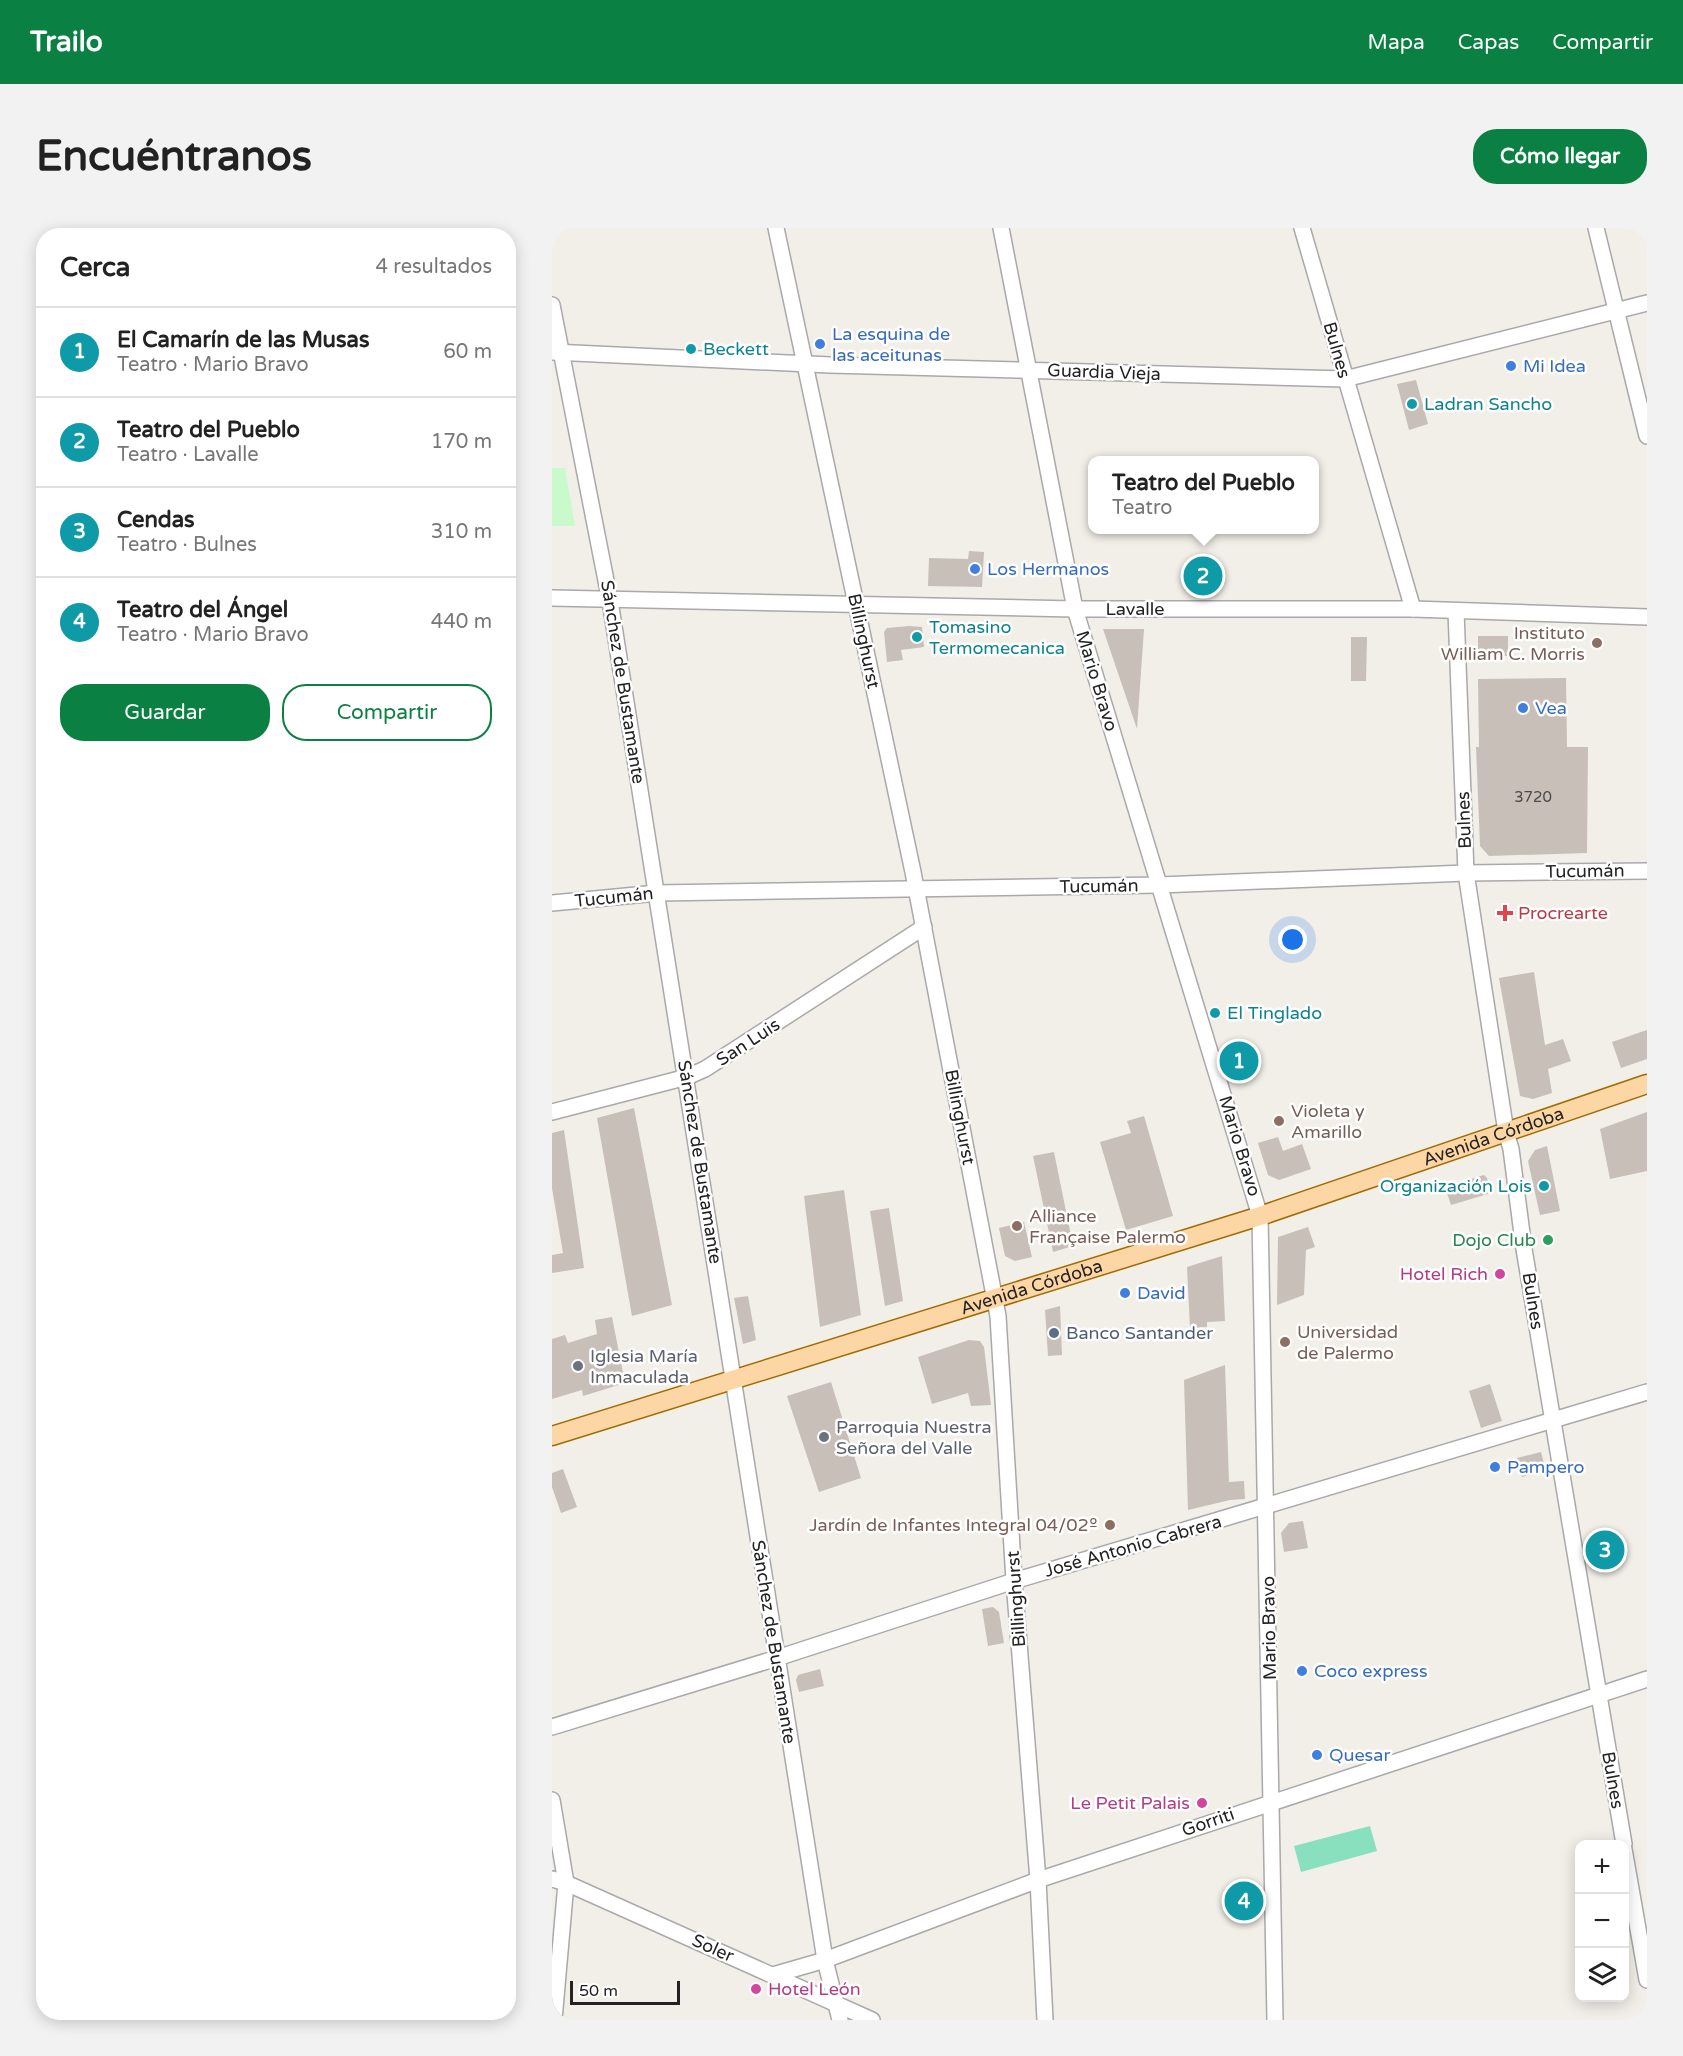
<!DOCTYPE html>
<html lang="es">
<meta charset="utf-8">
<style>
body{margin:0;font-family:"Varela Round",sans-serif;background:#f2f2f2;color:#222}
.controls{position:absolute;right:18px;bottom:18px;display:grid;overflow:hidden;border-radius:12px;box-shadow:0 3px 15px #0003}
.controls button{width:54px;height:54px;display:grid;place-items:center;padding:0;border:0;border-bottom:2px solid #e0e0e0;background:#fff;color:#222;font:30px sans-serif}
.scale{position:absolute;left:18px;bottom:15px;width:110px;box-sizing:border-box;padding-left:6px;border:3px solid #222;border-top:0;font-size:16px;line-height:21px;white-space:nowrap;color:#222;-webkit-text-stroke:4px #fff;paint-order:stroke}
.you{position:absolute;left:741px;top:712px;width:21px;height:21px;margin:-15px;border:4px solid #fff;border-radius:50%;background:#1a73e8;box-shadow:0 0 0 9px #1a73e833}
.badge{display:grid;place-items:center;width:39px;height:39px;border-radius:50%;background:#0b8043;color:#fff;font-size:20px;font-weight:700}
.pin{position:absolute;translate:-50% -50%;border:3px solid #fff;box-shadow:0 2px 6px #0006}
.popup{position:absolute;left:536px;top:228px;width:231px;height:78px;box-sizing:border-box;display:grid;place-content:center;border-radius:12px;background:#fff;filter:drop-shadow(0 2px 4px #0005);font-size:20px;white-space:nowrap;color:#767676}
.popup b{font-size:22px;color:#222}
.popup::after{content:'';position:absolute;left:50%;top:100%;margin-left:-12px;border:12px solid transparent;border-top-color:#fff}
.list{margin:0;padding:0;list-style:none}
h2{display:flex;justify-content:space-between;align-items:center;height:78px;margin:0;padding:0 24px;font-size:26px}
h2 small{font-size:20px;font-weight:400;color:#767676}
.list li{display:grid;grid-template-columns:39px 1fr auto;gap:18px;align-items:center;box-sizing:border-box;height:90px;padding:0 24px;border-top:2px solid #e0e0e0}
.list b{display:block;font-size:22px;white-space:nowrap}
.list p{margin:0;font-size:20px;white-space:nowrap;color:#767676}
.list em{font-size:20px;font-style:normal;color:#767676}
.actions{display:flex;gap:12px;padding:18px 24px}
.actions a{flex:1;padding:14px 0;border:2px solid #0b8043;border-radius:24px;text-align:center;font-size:21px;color:#0b8043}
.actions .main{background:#0b8043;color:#fff}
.icon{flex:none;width:33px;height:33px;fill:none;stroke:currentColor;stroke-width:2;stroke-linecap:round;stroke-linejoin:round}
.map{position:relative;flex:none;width:1095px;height:1792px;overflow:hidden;border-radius:24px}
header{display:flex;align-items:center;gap:36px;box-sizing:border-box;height:84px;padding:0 30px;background:#0b8043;color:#fff}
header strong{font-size:28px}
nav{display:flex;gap:33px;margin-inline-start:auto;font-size:21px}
.intro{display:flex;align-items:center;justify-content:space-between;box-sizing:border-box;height:144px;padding:0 36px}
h1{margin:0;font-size:42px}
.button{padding:15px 27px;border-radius:24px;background:#0b8043;color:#fff;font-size:21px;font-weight:700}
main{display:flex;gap:36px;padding:0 36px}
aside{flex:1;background:#fff;border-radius:24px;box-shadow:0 3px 15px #0003}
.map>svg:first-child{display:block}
</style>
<header>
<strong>Trailo</strong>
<nav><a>Mapa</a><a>Capas</a><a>Compartir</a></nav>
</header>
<div class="intro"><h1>Encuéntranos</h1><a class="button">Cómo llegar</a></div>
<main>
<aside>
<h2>Cerca<small>4 resultados</small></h2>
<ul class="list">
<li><span class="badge" style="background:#0f9aa8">1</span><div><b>El Camarín de las Musas</b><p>Teatro · Mario Bravo</p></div><em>60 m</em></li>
<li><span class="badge" style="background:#0f9aa8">2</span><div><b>Teatro del Pueblo</b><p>Teatro · Lavalle</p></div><em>170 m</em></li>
<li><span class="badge" style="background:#0f9aa8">3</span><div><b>Cendas</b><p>Teatro · Bulnes</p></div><em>310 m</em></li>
<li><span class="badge" style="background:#0f9aa8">4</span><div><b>Teatro del Ángel</b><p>Teatro · Mario Bravo</p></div><em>440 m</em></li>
</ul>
<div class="actions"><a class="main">Guardar</a><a>Compartir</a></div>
</aside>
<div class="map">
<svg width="1095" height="1792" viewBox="0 0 1095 1792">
<rect width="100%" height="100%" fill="#f2efe9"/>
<polygon fill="#c8facc" points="0,240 13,240 23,298 0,298"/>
<polygon fill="#88e0be" points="818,1598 825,1623 749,1644 742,1618"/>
<g fill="#c7bfb8">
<polygon points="864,152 876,196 857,202 845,156"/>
<polygon points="417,323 432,324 430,359 376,358 377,330 416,331"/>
<polygon points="357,398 370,399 372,419 349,422 351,432 335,434 332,404 335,400"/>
<polygon points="551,401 592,401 585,501"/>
<rect x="926" y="408" width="30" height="20"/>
<polygon points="799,409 815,409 814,453 799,453"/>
<polygon points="1014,450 1015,519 1036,519 1035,625 937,628 928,618 924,519 927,519 926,451"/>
<polygon points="982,744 993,817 1011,811 1019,833 996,841 1000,865 981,871 968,868 947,750"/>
<polygon points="1095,802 1095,831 1069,840 1060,814"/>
<polygon points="82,880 120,1077 80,1088 45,890"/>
<polygon points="1095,884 1095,943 1058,951 1048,901"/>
<polygon points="592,888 621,988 574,1002 548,914 579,905 575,893"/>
<polygon points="12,902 32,1040 0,1045 0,1027 11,1025 0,960 0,905"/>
<polygon points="726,909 731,923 750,916 759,941 727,952 716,947 706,915"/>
<polygon points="995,918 1008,983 988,987 976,933 983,922"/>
<polygon points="502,924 521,1018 501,1024 481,928"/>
<polygon points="932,947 935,950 939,965 899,977 893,959"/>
<polygon points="292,962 309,1087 268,1099 252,968"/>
<polygon points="337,980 351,1073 333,1078 318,983"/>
<polygon points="472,994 480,1029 463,1033 453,1028 447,1000"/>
<polygon points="756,999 763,1019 754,1022 752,1067 725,1077 726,1009"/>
<polygon points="670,1028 673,1093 655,1094 655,1099 638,1100 635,1039"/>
<polygon points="196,1068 204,1112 191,1116 182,1070"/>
<polygon points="508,1078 510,1127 496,1128 493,1082"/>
<polygon points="60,1089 73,1155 31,1168 30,1162 0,1171 0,1111 13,1107 16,1115 45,1106 43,1092"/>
<polygon points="417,1112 428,1113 432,1119 439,1177 419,1178 416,1165 380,1176 366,1129"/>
<polygon points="673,1137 677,1254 692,1253 693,1271 678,1272 636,1282 632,1152"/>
<polygon points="279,1154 309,1250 267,1264 235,1168"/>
<polygon points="938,1156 950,1193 929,1200 917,1163"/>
<polygon points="989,1224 994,1243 970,1249 965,1230"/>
<polygon points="11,1241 25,1279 9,1285 0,1259 0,1245"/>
<polygon points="751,1293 756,1320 732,1324 729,1305 737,1295"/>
<polygon points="441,1379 447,1384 452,1415 436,1418 430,1381"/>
<polygon points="268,1441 272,1458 247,1464 244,1452 246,1447"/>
</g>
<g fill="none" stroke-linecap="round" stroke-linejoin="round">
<defs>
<g id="minor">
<polyline points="224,0 361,644 446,1088 462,1353 486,1652 493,1792"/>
<polyline points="449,0 523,381 708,988 723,1792"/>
<polyline points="750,0 861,381"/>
<polyline points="1044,0 1095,208"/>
<polyline points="0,77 58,373 273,1732 288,1792"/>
<polyline points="1,124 278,137 793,151 1095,75"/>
<polyline points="0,370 523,381 861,381 1095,389"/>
<polyline points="904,383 914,645 954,904 959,921 972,1021 1072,1616"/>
<polyline points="0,675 105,665 608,657 914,645 1095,643"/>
<polyline points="0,884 135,849 153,841 372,699"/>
<polyline points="0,1499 225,1430 462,1353 1095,1164"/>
<polyline points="0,1572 14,1655 2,1792"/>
<polyline points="1072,1621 1095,1752"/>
<polyline points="0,1651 14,1655 320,1792"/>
<polyline points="221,1747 273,1732 486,1652 1095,1451"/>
</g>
<g id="major">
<path id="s1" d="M0 1208 708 988 1095 856"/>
</g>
</defs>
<use href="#minor" stroke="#a9a9a9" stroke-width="18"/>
<use href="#major" stroke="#a06b00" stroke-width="21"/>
<use href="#minor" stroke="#fff" stroke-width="15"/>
<use href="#major" stroke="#fcd6a4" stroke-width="18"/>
</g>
<g fill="#3f7fe0" stroke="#fff" stroke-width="2">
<circle cx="268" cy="116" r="6"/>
<circle cx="959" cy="138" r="6"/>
<circle cx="423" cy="341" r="6"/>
<circle cx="971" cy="480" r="6"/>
<circle cx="573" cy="1065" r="6"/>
<circle cx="943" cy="1239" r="6"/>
<circle cx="750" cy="1443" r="6"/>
<circle cx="765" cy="1527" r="6"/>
</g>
<g fill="#0f9aa8" stroke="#fff" stroke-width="2">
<circle cx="139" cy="121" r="6"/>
<circle cx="860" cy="176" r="6"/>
<circle cx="365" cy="409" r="6"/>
<circle cx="663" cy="785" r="6"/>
<circle cx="992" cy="958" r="6"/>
</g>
<g fill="#8d6e63" stroke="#fff" stroke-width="2">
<circle cx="1045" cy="415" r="6"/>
<circle cx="727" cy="893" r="6"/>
<circle cx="465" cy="998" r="6"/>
<circle cx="733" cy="1114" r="6"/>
<circle cx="558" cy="1297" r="6"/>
</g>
<path fill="#e0444e" stroke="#fff" stroke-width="2" d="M950 676h6v6h6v6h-6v6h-6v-6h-6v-6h6z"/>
<circle fill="#2e9e5b" stroke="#fff" stroke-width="2" cx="996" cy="1012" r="6"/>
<g fill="#d1479c" stroke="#fff" stroke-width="2">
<circle cx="948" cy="1046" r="6"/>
<circle cx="650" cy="1575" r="6"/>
<circle cx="204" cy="1761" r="6"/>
</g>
<circle fill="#5c6f8a" stroke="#fff" stroke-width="2" cx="502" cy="1105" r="6"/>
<g fill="#6b7280" stroke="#fff" stroke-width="2">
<circle cx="26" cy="1138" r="6"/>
<circle cx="272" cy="1209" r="6"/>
</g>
<g text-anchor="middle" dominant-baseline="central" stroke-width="5" stroke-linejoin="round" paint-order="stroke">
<g font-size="15" fill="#4b4948">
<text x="981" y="569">3720</text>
</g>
<g font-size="18" fill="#366cbe" stroke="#fff" text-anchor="start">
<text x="280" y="106">La esquina de<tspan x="280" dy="21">las aceitunas</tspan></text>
<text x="971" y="138">Mi Idea</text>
<text x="435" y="341">Los Hermanos</text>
<text x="983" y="480">Vea</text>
<text x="585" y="1065">David</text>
<text x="955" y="1239">Pampero</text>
<text x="762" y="1443">Coco express</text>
<text x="777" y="1527">Quesar</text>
</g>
<g font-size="18" fill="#0d838f" stroke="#fff" text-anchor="start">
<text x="151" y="121">Beckett</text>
<text x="872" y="176">Ladran Sancho</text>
<text x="377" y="399">Tomasino<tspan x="377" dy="21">Termomecanica</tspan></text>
<text x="675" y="785">El Tinglado</text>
<text x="980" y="958" text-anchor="end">Organización Lois</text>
</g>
<g font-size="18" fill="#222" stroke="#fff">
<text transform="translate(785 122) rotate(74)">Bulnes</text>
<text transform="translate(552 144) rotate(2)">Guardia Vieja</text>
<text x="583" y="381">Lavalle</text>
<text transform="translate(312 413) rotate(78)">Billinghurst</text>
<text transform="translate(545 453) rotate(73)">Mario Bravo</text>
<text transform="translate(71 454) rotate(81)">Sánchez de Bustamante</text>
<text transform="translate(912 592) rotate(-92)">Bulnes</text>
<text transform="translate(1033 643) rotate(-1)">Tucumán</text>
<text transform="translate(547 658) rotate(-1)">Tucumán</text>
<text transform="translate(62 669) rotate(-6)">Tucumán</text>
<text transform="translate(196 814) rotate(-33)">San Luis</text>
<text transform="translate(408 889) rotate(79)">Billinghurst</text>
<text stroke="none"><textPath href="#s1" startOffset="988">Avenida Córdoba</textPath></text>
<text transform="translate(688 918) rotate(73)">Mario Bravo</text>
<text transform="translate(148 934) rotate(81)">Sánchez de Bustamante</text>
<text stroke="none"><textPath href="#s1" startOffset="502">Avenida Córdoba</textPath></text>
<text transform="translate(981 1073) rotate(81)">Bulnes</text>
<text transform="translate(581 1318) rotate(-16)">José Antonio Cabrera</text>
<text transform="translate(464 1371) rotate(-94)">Billinghurst</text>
<text transform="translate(717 1400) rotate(-91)">Mario Bravo</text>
<text transform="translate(222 1414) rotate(81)">Sánchez de Bustamante</text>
<text transform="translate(1061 1552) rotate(80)">Bulnes</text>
<text transform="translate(656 1594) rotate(-19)">Gorriti</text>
<text transform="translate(161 1720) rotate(24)">Soler</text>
</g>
<g font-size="18" fill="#785e54" stroke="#fff" text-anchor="start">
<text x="1033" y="405" text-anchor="end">Instituto<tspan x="1033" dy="21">William C. Morris</tspan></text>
<text x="739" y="883">Violeta y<tspan x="739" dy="21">Amarillo</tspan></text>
<text x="477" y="988">Alliance<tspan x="477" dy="21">Française Palermo</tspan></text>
<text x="745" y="1104">Universidad<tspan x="745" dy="21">de Palermo</tspan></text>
<text x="546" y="1297" text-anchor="end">Jardín de Infantes Integral 04/02º</text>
</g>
<g font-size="18" fill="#be3a42" stroke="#fff" text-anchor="start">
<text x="966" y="685">Procrearte</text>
</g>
<g font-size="18" fill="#27864d" stroke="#fff" text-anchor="end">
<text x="984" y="1012">Dojo Club</text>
</g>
<g font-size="18" fill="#b23c85" stroke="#fff" text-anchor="end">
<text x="936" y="1046">Hotel Rich</text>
<text x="638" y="1575">Le Petit Palais</text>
<text x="216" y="1761" text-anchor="start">Hotel León</text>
</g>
<g font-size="18" fill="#4e5e75" stroke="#fff" text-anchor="start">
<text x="514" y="1105">Banco Santander</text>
</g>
<g font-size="18" fill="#5b616d" stroke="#fff" text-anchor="start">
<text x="38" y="1128">Iglesia María<tspan x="38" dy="21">Inmaculada</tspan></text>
<text x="284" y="1199">Parroquia Nuestra<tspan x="284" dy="21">Señora del Valle</tspan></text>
</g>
</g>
</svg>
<div class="controls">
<button>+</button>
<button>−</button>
<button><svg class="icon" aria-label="layers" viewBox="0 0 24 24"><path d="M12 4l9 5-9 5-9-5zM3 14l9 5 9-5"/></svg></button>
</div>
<div class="scale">50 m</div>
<div class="you"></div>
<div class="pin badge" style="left:687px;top:833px;background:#0f9aa8">1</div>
<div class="pin badge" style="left:651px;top:348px;background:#0f9aa8">2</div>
<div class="popup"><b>Teatro del Pueblo</b>Teatro</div>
<div class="pin badge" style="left:1053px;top:1322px;background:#0f9aa8">3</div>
<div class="pin badge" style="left:692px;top:1673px;background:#0f9aa8">4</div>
</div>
</main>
